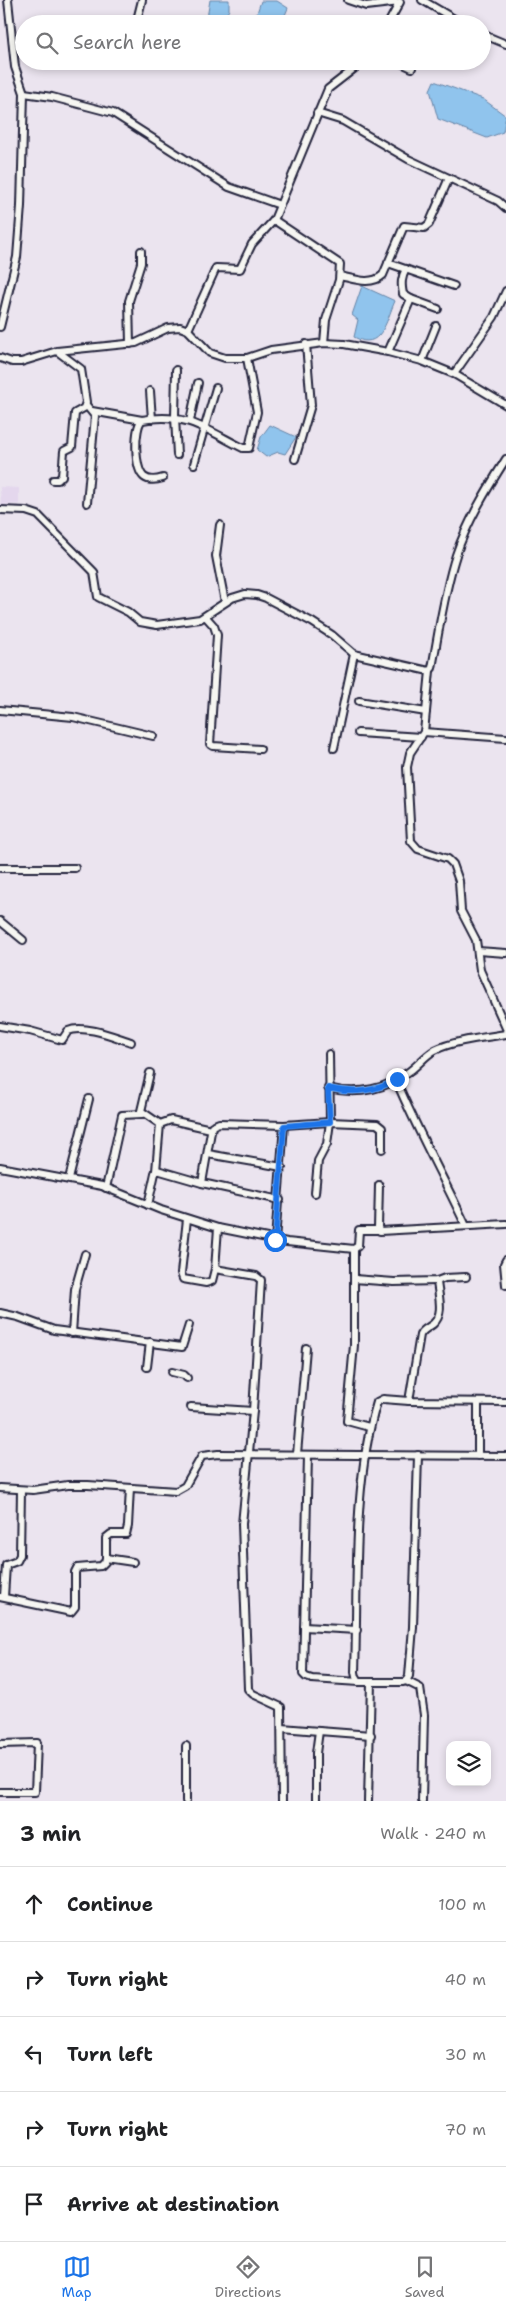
<!DOCTYPE html>
<meta charset="utf-8">
<style>
body{margin:0;font-family:"Shantell Sans",sans-serif;background:#f6f6f6;color:#202124}
.controls{position:absolute;right:15px;bottom:15px;display:grid;overflow:hidden;border-radius:10px;box-shadow:0 2px 8px #0003}
.controls button{width:45px;height:45px;display:grid;place-items:center;padding:0;border:0;border-bottom:1px solid #e0e0e0;background:#fff;color:#202124;font:25px sans-serif}
.stop{position:absolute;width:15px;height:15px;margin:-11px;border:4px solid #1a73e8;border-radius:50%;background:#fff}
.stop.end{background:#1a73e8;border-color:#fff;box-shadow:0 1px 5px #0008}
.list{margin:0;padding:0;list-style:none}
h2{display:flex;justify-content:space-between;align-items:center;height:65px;margin:0;padding:0 20px;font-size:21px}
h2 small{font-size:16px;font-weight:400;color:#757577}
.list li{display:grid;grid-template-columns:32px 1fr auto;gap:15px;align-items:center;box-sizing:border-box;height:75px;padding:0 20px;border-top:1px solid #e0e0e0}
.list b{display:block;font-size:19px;white-space:nowrap}
.list em{font-size:16px;font-style:normal;color:#757577}
.icon{flex:none;width:28px;height:28px;fill:none;stroke:currentColor;stroke-width:2;stroke-linecap:round;stroke-linejoin:round}
.map{position:relative;flex:none;width:506px;height:1801px;overflow:hidden}
.search{position:absolute;background:#fff;box-shadow:0 2px 8px #0003;left:15px;right:15px;top:15px;height:55px;display:flex;align-items:center;gap:12px;box-sizing:border-box;padding:0 18px;border-radius:28px;color:#757577;font-size:19px}
.sheet{height:440px;background:#fff}
nav{display:flex;justify-content:space-around;align-items:center;box-sizing:border-box;height:70px;border-top:1px solid #e0e0e0;background:#fff;font-size:14px;color:#757577}
nav a{display:grid;justify-items:center;gap:2px}
nav .on{color:#1a73e8}
.map>svg:first-child{display:block}
</style>
<div class="map">
<svg width="506" height="1801" viewBox="0 0 506 1801">
<rect width="100%" height="100%" fill="#ebe4ef"/>
<filter id="ink" filterUnits="userSpaceOnUse"><feTurbulence type="fractalNoise" baseFrequency=".02" numOctaves="2"/><feDisplacementMap in="SourceGraphic" scale="10" xChannelSelector="R" yChannelSelector="G"/><feConvolveMatrix kernelMatrix="1 2 1 2 8 2 1 2 1" color-interpolation-filters="sRGB"/></filter>
<g filter="url(#ink)">
<polygon fill="#e4d7ed" points="0,487 19,488 19,504 1,505"/>
<g fill="#90c4ed" stroke="#6483a6">
<polygon points="210,0 229,0 229,10 220,24 206,24"/>
<polygon points="261,1 277,1 288,8 283,20 280,24 258,24 254,22"/>
<polygon points="434,81 483,99 506,116 503,132 487,138 438,119 430,90"/>
<path d="M362 286 395 301C386 321 381 352 354 337L358 320 352 315Z"/>
<polygon points="270,425 296,437 285,454 278,452 266,457 257,450 261,437"/>
</g>
<g fill="none" stroke-linecap="round" stroke-linejoin="round">
<defs>
<g id="street">
<polyline points="348,0 366,6 400,2 388,24"/>
<polyline points="422,0 463,24"/>
<polyline points="136,24 142,0"/>
<polyline points="482,34 506,44"/>
<polyline points="397,61 412,68"/>
<polyline points="24,93 52,97 113,113 229,187 280,205"/>
<polyline points="317,113 343,121 408,159 498,201 506,208"/>
<polyline points="274,220 328,89 364,61"/>
<polyline points="388,263 454,286"/>
<path d="M340 276C354 279 371 286 383 275L404 226 424 228 429 224 449 178"/>
<polyline points="411,299 438,309"/>
<polyline points="0,327 17,257 21,206 24,93 15,67 8,0"/>
<polyline points="188,330 216,268 240,269 252,244 274,220 340,264 339,280 326,320 324,343"/>
<polyline points="130,344 129,301 141,263 141,251"/>
<path d="M388 352 411 299 403 294C401 284 401 278 406 269"/>
<polyline points="0,358 12,362 21,362 57,351 136,343 168,328 180,327 188,330 210,353 225,358 247,358 271,350 324,343 344,344 388,352 422,361 454,374 506,405"/>
<polyline points="422,361 436,326"/>
<polyline points="176,370 175,417 177,455"/>
<polyline points="454,374 494,317 506,291"/>
<polyline points="150,391 152,419"/>
<polyline points="86,405 95,416 87,503"/>
<polyline points="92,411 142,420"/>
<polyline points="190,421 198,383"/>
<polyline points="295,459 311,405 306,344"/>
<polyline points="194,464 216,388"/>
<path d="M163 478C157 480 149 481 144 477 134 469 134 428 142 420 186 412 205 429 243 448H249L257 412 247 358"/>
<polyline points="53,480 58,480 62,476 64,451 72,447 75,413 84,408 86,402 81,369 57,351"/>
<path d="M0 510 26 511 38 515 94 572 98 597 128 612 140 622 157 625 200 619 232 598 245 594 257 595 266 598 312 622 332 635 354 654 429 671 432 668C439 631 444 592 456 555 467 522 487 489 506 459"/>
<polyline points="220,525 216,556 225,602"/>
<polyline points="206,617 214,626 217,635 210,744 213,746 260,749"/>
<polyline points="430,671 424,732 410,753 407,767 411,841 418,849 448,859 453,864 459,881 461,911 476,940 480,970 506,1028"/>
<polyline points="359,701 426,712"/>
<polyline points="0,710 73,717 153,736"/>
<polyline points="424,732 506,738"/>
<polyline points="358,733 421,737"/>
<polyline points="334,748 354,654"/>
<polyline points="0,868 75,868"/>
<polyline points="0,921 23,940"/>
<polyline points="478,951 506,953"/>
<path d="M0 1026 30 1031 62 1040 68 1031C84 1024 115 1037 131 1042"/>
<polyline points="150,1073 141,1111 160,1124 156,1171"/>
<path d="M396 1080C417 1130 443 1177 466 1226"/>
<path d="M328 1088C358 1096 388 1089 411 1070 419 1064 426 1055 435 1050 456 1040 483 1038 506 1034"/>
<polyline points="160,1124 171,1120 211,1129"/>
<polyline points="284,1125 330,1122 377,1124 382,1128 382,1149"/>
<polyline points="208,1154 282,1167"/>
<polyline points="0,1167 102,1186 161,1210 218,1228 287,1242 354,1249 358,1246 359,1230 378,1230"/>
<polyline points="69,1179 89,1099"/>
<polyline points="379,1185 378,1228 380,1231 506,1224"/>
<polyline points="106,1188 122,1115 142,1114"/>
<polyline points="315,1193 318,1161 327,1144 330,1122 329,1054"/>
<polyline points="148,1205 155,1173 157,1170 202,1183"/>
<polyline points="187,1219 181,1273 183,1279 206,1283 212,1281 215,1269 218,1228"/>
<polyline points="275,1240 284,1125 219,1123 212,1126 202,1183 280,1200"/>
<polyline points="354,1249 354,1345 347,1421 369,1427"/>
<polyline points="506,1260 504,1264 506,1285"/>
<polyline points="215,1269 256,1276 261,1280 253,1411 242,1524 248,1689 253,1694 281,1707 282,1801"/>
<polyline points="354,1279 394,1282 437,1281 445,1278 466,1277"/>
<polyline points="0,1313 18,1317 54,1330 182,1347 189,1325"/>
<polyline points="72,1333 75,1289 85,1254"/>
<polyline points="147,1367 150,1342"/>
<polyline points="172,1372 184,1375 187,1378"/>
<path d="M409 1401 420 1335C423 1329 428 1328 433 1324 445 1314 438 1295 437 1281"/>
<polyline points="191,1407 253,1411"/>
<polyline points="297,1454 306,1348"/>
<polyline points="308,1455 303,1674 306,1677 312,1679 359,1682"/>
<path d="M418 1455 413 1627 409 1676 406 1681 403 1682H359L356 1677 355 1672C358 1585 352 1485 377 1402L383 1399 409 1401 506 1402"/>
<polyline points="478,1456 478,1403"/>
<polyline points="0,1488 33,1490 68,1485 88,1485 176,1491 185,1486 202,1456 218,1454 506,1456"/>
<polyline points="130,1488 128,1526 126,1534 111,1534 106,1538 106,1558 133,1562"/>
<polyline points="0,1597 71,1612 75,1607 75,1572 77,1568 101,1566 105,1562 106,1558"/>
<polyline points="4,1597 6,1565 17,1561 20,1555 21,1490"/>
<polyline points="304,1627 357,1630"/>
<polyline points="406,1681 420,1688 424,1715 422,1801"/>
<polyline points="282,1728 319,1731"/>
<polyline points="0,1744 37,1743 35,1792 0,1792"/>
<polyline points="186,1746 186,1801"/>
<polyline points="316,1801 316,1753 319,1731 371,1735"/>
<polyline points="368,1801 371,1682"/>
</g>
</defs>
<use href="#street" stroke="#22223b" stroke-width="10"/>
<use href="#street" stroke="#f6f6f2" stroke-width="6"/>
</g>
</g>
<g fill="none" stroke-linecap="round" stroke-linejoin="round" filter="url(#ink)">
<path stroke="#1a73e8" stroke-width="6" d="M275 1240 284 1126 330 1122 328 1088C351 1094 377 1092 397 1079"/>
</g>
</svg>
<div class="controls">
<button><svg class="icon" aria-label="layers" viewBox="0 0 24 24"><path d="M12 4l9 5-9 5-9-5zM3 14l9 5 9-5"/></svg></button>
</div>
<div class="stop" style="left:275px;top:1240px"></div>
<div class="stop end" style="left:397px;top:1079px"></div>
<div class="search"><svg class="icon" aria-label="search" viewBox="0 0 24 24"><circle cx="10" cy="10" r="6"/><path d="M15 15l6 6"/></svg>Search here</div>
</div>
<section class="sheet">
<h2>3 min<small>Walk · 240 m</small></h2>
<ul class="list">
<li><svg class="icon" aria-label="ahead" viewBox="0 0 24 24"><path d="M12 20V5M6 11l6-6 6 6"/></svg><div><b>Continue</b></div><em>100 m</em></li>
<li><svg class="icon" aria-label="right" viewBox="0 0 24 24"><path d="M7 20v-9h11M14 6l5 5-5 5"/></svg><div><b>Turn right</b></div><em>40 m</em></li>
<li><svg class="icon" aria-label="left" viewBox="0 0 24 24"><path d="M17 20v-9H6M10 6l-5 5 5 5"/></svg><div><b>Turn left</b></div><em>30 m</em></li>
<li><svg class="icon" aria-label="right" viewBox="0 0 24 24"><path d="M7 20v-9h11M14 6l5 5-5 5"/></svg><div><b>Turn right</b></div><em>70 m</em></li>
<li><svg class="icon" aria-label="arrive" viewBox="0 0 24 24"><path d="M6 21V4h12l-3 4 3 4H6"/></svg><div><b>Arrive at destination</b></div></li>
</ul>
</section>
<nav>
<a class="on"><svg class="icon" aria-label="map" viewBox="0 0 24 24"><path d="M3 6l6-2 6 2 6-2v14l-6 2-6-2-6 2zM9 4v14M15 6v14"/></svg>Map</a>
<a><svg class="icon" aria-label="directions" viewBox="0 0 24 24"><path d="M12 3l9 9-9 9-9-9zM9 14v-3h6M13 9l2 2-2 2"/></svg>Directions</a>
<a><svg class="icon" aria-label="saved" viewBox="0 0 24 24"><path d="M7 4h10v16l-5-4-5 4z"/></svg>Saved</a>
</nav>
